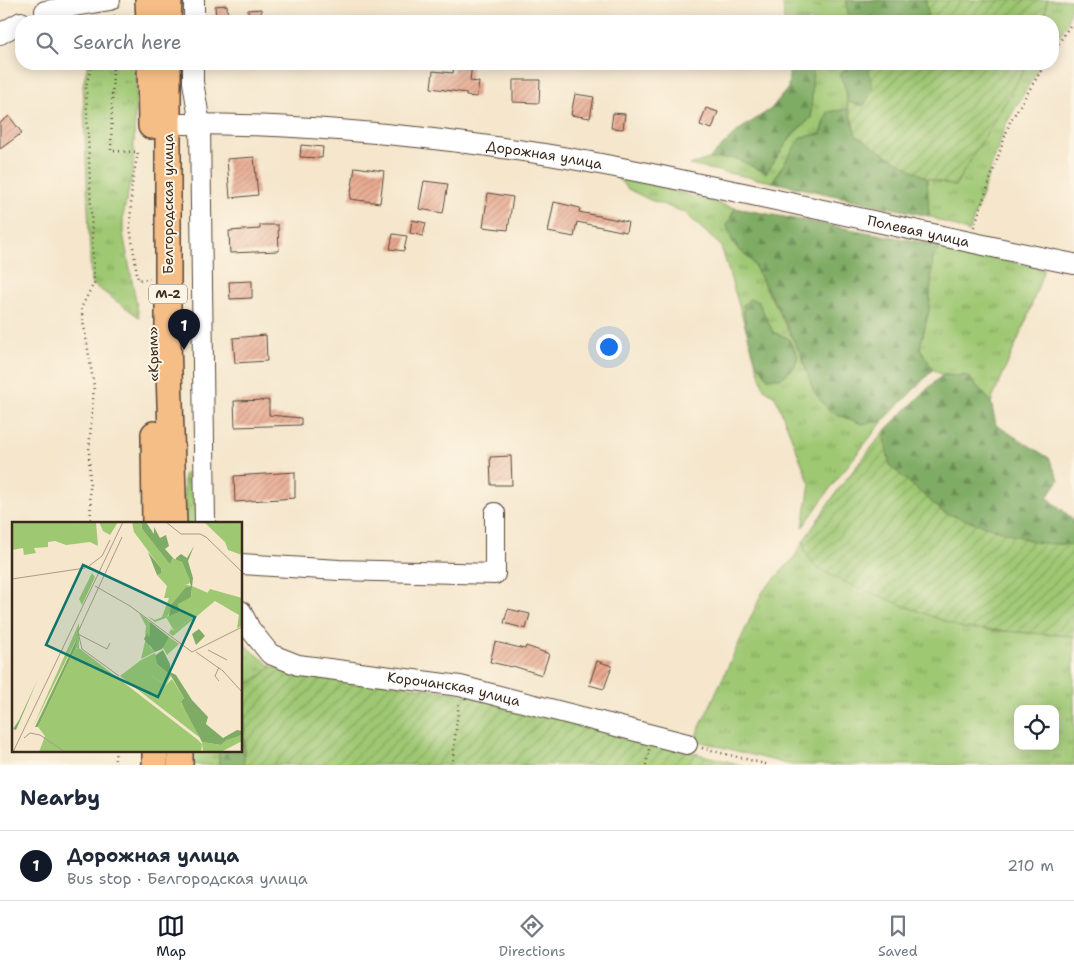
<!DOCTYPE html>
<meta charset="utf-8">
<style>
body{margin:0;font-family:"Shantell Sans",sans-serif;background:#f6f6f7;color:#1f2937}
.controls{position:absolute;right:15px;bottom:15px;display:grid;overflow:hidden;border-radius:10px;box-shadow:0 2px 12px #0003}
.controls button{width:45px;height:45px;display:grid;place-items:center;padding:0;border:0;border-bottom:1px solid #e0e1e3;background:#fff;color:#1f2937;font:25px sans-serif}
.you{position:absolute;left:608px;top:346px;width:18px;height:18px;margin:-12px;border:4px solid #fff;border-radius:50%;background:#1a73e8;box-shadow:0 0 0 8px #1a73e833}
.badge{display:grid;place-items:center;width:32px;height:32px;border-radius:50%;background:#111827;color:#fff;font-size:16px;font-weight:700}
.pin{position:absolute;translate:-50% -41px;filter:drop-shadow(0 1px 2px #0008)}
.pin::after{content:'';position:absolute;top:26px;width:18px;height:15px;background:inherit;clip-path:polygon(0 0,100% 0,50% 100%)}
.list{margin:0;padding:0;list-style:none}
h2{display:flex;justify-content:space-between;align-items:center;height:65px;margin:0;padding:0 20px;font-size:21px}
h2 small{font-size:16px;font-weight:400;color:#747a83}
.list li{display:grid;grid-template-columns:32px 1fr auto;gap:15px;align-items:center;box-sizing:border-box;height:70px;padding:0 20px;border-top:1px solid #e0e1e3}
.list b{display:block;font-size:19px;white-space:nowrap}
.list p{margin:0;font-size:16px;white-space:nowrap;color:#747a83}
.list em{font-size:16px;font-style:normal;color:#747a83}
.icon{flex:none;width:28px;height:28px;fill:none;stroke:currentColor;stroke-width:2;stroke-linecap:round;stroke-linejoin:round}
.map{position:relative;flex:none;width:1074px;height:765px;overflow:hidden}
.search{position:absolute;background:#fff;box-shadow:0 2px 12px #0003;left:15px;right:15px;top:15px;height:55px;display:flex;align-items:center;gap:12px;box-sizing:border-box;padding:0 18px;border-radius:20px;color:#747a83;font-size:19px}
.sheet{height:135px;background:#fff}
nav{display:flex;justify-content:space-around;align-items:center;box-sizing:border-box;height:70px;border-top:1px solid #e0e1e3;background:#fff;font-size:14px;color:#747a83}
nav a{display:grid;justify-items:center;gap:2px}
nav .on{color:#111827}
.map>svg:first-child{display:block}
</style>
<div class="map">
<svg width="1074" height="765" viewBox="0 0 1074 765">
<defs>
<pattern id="grass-tufts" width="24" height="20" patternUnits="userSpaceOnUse" patternTransform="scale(1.25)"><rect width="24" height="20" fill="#9fc873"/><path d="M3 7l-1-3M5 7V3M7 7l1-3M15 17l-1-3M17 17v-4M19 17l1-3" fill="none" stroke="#83a35e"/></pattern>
<pattern id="forest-firs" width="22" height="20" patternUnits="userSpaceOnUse" patternTransform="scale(1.25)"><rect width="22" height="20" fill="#7fac65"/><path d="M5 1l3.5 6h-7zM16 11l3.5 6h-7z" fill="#698c53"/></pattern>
<pattern id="garden-furrows" width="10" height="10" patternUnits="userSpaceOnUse" patternTransform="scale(1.25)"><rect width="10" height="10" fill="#9fc873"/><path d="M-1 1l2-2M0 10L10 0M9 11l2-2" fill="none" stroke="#83a35e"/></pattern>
<pattern id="building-hatch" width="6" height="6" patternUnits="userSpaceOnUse" patternTransform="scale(1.25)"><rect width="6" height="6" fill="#e8a990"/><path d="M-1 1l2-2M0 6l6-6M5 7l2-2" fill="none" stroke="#bd8a75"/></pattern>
</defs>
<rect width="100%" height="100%" fill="#fcf5e5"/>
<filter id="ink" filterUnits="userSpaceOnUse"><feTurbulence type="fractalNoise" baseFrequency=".02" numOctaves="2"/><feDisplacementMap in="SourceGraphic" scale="10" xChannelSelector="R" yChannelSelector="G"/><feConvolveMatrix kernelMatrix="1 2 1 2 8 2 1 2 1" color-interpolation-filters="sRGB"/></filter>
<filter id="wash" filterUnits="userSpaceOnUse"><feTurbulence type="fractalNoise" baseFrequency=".0096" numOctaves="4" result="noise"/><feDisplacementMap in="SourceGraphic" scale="20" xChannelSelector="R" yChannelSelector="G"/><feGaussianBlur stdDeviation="1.12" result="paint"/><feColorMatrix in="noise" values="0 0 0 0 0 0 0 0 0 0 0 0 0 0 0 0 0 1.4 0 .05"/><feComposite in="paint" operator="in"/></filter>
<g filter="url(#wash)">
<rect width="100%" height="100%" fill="#f5e6cc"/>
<g fill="url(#grass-tufts)" stroke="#6d7948" fill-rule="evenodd">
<polygon points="783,0 847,0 848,21 784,21"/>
<polygon points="1047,0 1072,0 1067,24 1053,46 1053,21 1044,21"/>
<polygon points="88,64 137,64 133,170 123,216 123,233 139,317 91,283 83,84"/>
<polygon points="813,64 851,64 851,66 840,73 846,90 848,109 828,112 821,134 801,137 772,182 689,165 709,159 734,158 766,172 793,134 811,118"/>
<polygon points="1028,64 1041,64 1006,124 969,232 929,216 927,178 955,186"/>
<polygon points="613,174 735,208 727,225 734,245 752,261 801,355 814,392 862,424 883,421 834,483 803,527 810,484 775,396 764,389 755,360 768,378 794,368 798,356 788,338 773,332 758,301 743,305 746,329 721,246 684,212 650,200 628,189"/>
<path d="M942 246 1044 269 1028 316 991 402 968 376C934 375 937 377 920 348L929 310 933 256Z"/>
<polygon points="184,474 194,475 198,524 184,524"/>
<path d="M804 540 805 552 962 628 1074 636V765H791L694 740 763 591 794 558ZM1018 709H1055V746H1018Z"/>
<polygon points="241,636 245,645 272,667 245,687 241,672"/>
<rect x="184" y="751" width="35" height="14"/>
</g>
<g fill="url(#forest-firs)" stroke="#5d6b42">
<polygon points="847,0 926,0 928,15 919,21 848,21"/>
<polygon points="790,64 813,64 811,118 793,134 766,173 735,158 709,159 739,130 771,109 788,88"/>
<polygon points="851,64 880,64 869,70 873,89 864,106 847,102 846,90 840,73 851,66"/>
<polygon points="848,109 856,135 877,149 927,178 929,216 772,182 801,137 821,134 828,112"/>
<polygon points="735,208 942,246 933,256 929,310 920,348 933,370 883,421 862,424 830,412 814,392 801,355 784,320 752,261 734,245 727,225"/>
<polygon points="749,299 758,301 773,332 788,338 798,356 794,368 781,378 768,378 755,360 746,329 743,305"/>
<polygon points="942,375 968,376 991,402 996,425 1049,458 1059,480 1047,497 1074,520 1074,545 1038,543 944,513 890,466 884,438 888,427"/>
<polygon points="241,672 245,687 244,765 219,765 219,751 241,751"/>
</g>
<g fill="url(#garden-furrows)" stroke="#6d7948">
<polygon points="926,0 1047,0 1044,21 919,21 928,15"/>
<polygon points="880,64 1028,64 955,186 927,178 877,149 856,135 847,102 864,106 873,89 868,70"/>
<polygon points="888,427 884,438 890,466 944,513 1038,543 1074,545 1074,636 962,628 851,585 818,569 805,552 804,540 840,487"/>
<polygon points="272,667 458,693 742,765 244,765 245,687"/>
</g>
<g id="blocks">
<g fill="url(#building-hatch)">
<polygon points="227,5 228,20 216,21 215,6"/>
<polygon points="261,9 262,21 249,21 248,10"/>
<polygon points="454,64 472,64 470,81 479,82 477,97 466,96 466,93 431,88 433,71 453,73"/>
<polygon points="513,80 540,80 539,103 513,102"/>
<polygon points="575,94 594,97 590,118 571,115"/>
<polygon points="706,108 718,112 712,129 700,125"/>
<polygon points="613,113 625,114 623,129 611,128"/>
<polygon points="9,116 22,133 0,149 0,123"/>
<polygon points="301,145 323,147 322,158 300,157"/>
<polygon points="254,157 258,195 230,198 227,159"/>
<polygon points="355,167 384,171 380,203 350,199"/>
<polygon points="424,181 448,184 443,213 419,209"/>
<polygon points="488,193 513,197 508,230 483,227"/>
<polygon points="554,202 580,208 579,212 628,222 626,232 577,222 574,237 548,232"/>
<polygon points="412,220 426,223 423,236 410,233"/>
<polygon points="260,225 278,225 279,251 230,253 229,231 260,229"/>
<polygon points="393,234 407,236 404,251 390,249"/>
<polygon points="252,281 252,298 230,299 229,282"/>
<polygon points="266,335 267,361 235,363 233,338"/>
<polygon points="269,400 269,415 301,418 301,425 235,427 234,401"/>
<polygon points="511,456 512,485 491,485 490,457"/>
<polygon points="295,472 295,498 235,502 234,476"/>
<polygon points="508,609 530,614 526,629 504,623"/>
<polygon points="495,642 525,649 526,646 549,654 542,675 513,666 512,667 490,662"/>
<polygon points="597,661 612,666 604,689 589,685"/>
</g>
</g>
</g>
<g filter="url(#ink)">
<use href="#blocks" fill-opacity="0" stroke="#574638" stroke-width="1"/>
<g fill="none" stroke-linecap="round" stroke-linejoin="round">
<defs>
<g id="minor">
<polyline points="45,11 110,0"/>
<polyline points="194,21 194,0"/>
<polyline points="0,34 21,22"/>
<polyline points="193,64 193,82 200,124 205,524"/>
<path id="s1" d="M167 124C284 123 402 133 517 150 575 158 633 170 690 182 818 208 946 238 1074 264"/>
<polyline points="241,564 339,570 495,574 495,513"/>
<path id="s2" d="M241 611 250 629 270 654 298 665 460 686 687 744"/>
</g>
<g id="major">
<polyline points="148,0 149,21"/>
<polyline points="168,21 169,0"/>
<polyline points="150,64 151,126"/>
<polyline points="168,64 168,342 174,524"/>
<polyline points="154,434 155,524"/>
<polyline points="155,765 155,751"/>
<polyline points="180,765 180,751"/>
</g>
</defs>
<use href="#minor" stroke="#574638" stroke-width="22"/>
<use href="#major" stroke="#574638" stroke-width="28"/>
<g stroke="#574638" stroke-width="2.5" stroke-dasharray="1 4" stroke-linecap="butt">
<polyline points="114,21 114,14"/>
<polyline points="1053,52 1071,24"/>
<polyline points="113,64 111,151 138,152 132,184 130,227 138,280 150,279"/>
<polyline points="974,227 1010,122 1045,64"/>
<polyline points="91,524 89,451 94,386 81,308 94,283 86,86 92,64"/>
<polyline points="702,748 769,765"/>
<polyline points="114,765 116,751"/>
<polyline points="452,765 459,702"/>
<polyline points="646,765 649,749"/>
</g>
<use href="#minor" stroke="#fff" stroke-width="20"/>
<use href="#major" stroke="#f6be87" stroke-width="25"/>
</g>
</g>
<g text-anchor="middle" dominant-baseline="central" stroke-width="4" stroke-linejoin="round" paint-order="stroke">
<rect fill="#fcf5e5" stroke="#75675a" stroke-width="1" x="149" y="284.5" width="38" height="19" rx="4"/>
<g font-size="12" font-weight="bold" fill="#3b2a1e">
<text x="168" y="294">М-2</text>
</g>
<g font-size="14" fill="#3b2a1e" stroke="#fcf5e5">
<text stroke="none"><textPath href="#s1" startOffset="379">Дорожная улица</textPath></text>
<text transform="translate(168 204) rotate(-90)">Белгородская улица</text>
<text stroke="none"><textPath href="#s1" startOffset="761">Полевая улица</textPath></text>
<text transform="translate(153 354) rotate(-91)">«Крым»</text>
<text stroke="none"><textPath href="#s2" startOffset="240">Корочанская улица</textPath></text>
</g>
</g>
<g transform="translate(12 522)">
<rect width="230" height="230" fill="#f5e6cc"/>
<path d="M192 0H230V33L216 28 213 20ZM80 51 83 55 70 83 67 77ZM150 51V54L179 64 174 65 154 96 143 100 135 94 143 98 150 95 157 76H152L155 64 145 53ZM198 67 230 76V104L225 106 227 93 203 79 161 114 157 111 159 107 162 109 177 98ZM127 91 138 100 137 124 143 130 129 137 135 111 133 114 134 104ZM67 101V126L63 127 64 118 21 205ZM157 115 167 122 155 133 150 124ZM129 138 141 155 154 163 160 157 172 176 169 181 182 200 187 215 108 154ZM230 213V219L211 229 191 230 190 220 209 223 214 217Z" fill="#9fc873"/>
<path d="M129 0H134L142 12V5L148 16 154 13 157 24 153 27 161 36 158 43 130 7ZM182 24 176 39 181 56 179 75 168 83 167 90 156 96 160 82 174 65 179 64 170 40 164 39V36L169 32 175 36ZM136 30 149 46 150 51 145 53ZM138 100 157 115 150 127 143 130 132 117 135 111 137 116ZM187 107 193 114 184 123 180 112ZM65 117 63 127 26 205H23ZM151 128 158 142V150L164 153 180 178 196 195 194 202 211 216 225 208 230 209V213L214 218 209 223 190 220 169 180 172 176 159 154 145 142 141 135ZM26 157 4 208 1 207 7 198Z" fill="#7fac65"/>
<path d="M0 0H84L86 24 78 20 54 23 43 19 36 20V25L22 26 24 31 12 33 11 26 0 28V31ZM87 0H106L98 13 91 9ZM120 0H129L130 7 158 42 161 36 170 40 178 58 177 62H164L150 54 149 46 122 10ZM180 64 196 71 177 98 162 109 154 95 167 90 166 82 179 75ZM67 126 186 218 190 222 189 230H27L33 214 26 205 63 127ZM143 131 145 142 159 154 154 163 141 155 129 142V138Z" fill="#9fc873"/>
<path fill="none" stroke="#ab9b86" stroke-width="1" d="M154 0 169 12H188L194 15 230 50M77 44 90 34 98 18M0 57 73 46M83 64 118 84 180 130 230 105M66 112 95 127 98 121M196 128 215 138M184 130 211 149 230 170M107 154 70 127 66 110 110 15M207 159 203 154 207 145M12 216 18 211 28 213 53 230M1 230 111 0"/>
<path fill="#0f766e" fill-opacity="0.15" stroke="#0f766e" stroke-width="2.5" d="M71 43 183 95 146 175 34 123Z"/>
<rect width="230" height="230" fill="none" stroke="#3b2a1e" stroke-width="2.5"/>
</g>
</svg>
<div class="controls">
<button><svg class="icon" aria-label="locate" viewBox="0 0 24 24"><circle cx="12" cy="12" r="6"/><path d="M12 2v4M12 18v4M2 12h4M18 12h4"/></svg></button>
</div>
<div class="you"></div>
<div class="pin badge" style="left:184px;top:350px">1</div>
<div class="search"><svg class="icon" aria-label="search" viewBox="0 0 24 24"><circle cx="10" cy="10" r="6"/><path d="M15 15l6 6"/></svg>Search here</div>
</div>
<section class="sheet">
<h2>Nearby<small></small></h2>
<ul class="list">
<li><span class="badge">1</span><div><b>Дорожная улица</b><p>Bus stop · Белгородская улица</p></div><em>210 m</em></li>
</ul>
</section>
<nav>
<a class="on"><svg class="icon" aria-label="map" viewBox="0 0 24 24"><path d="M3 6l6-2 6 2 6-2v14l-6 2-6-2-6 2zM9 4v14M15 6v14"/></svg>Map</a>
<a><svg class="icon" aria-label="directions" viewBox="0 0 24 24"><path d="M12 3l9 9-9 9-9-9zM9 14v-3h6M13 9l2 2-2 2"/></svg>Directions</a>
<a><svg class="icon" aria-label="saved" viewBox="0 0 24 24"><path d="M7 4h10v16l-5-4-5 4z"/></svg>Saved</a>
</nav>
